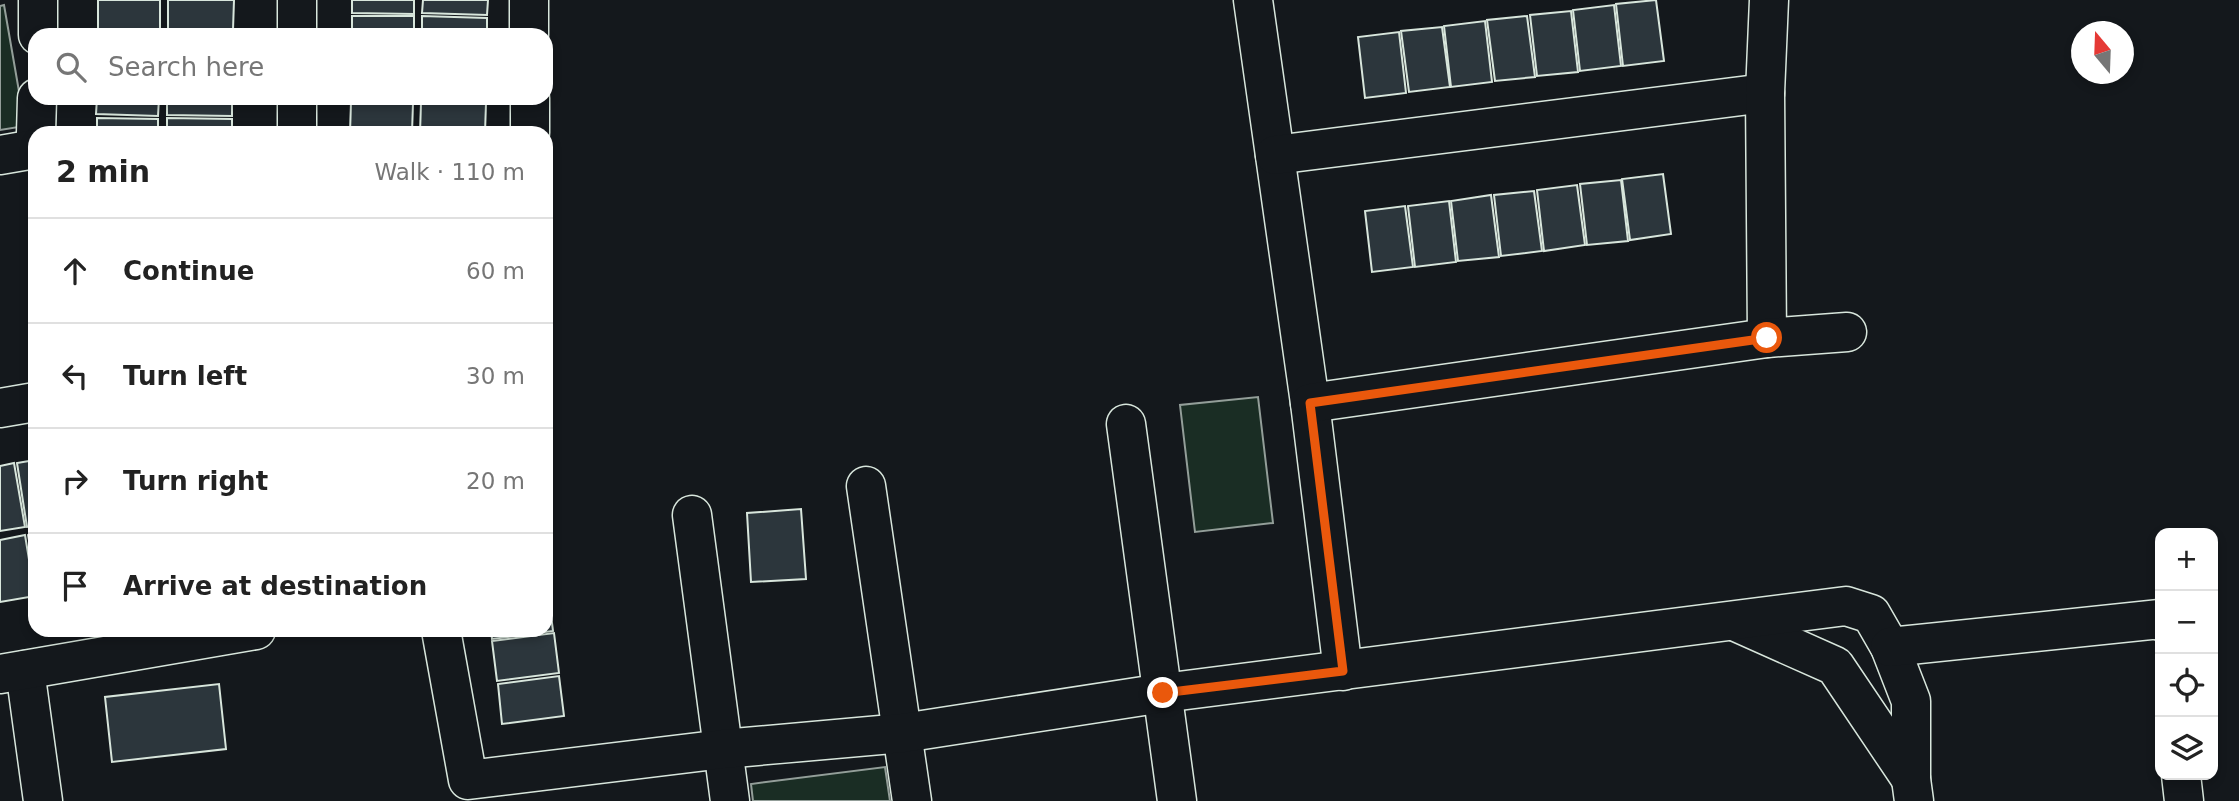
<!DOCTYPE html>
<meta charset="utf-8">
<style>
body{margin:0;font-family:"DejaVu Sans",sans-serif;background:#f6f6f6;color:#222}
.controls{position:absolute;right:21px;bottom:21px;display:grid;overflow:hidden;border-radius:14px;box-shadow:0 4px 10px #0003}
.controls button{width:63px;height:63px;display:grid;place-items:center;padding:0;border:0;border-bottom:2px solid #e0e0e0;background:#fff;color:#222;font:35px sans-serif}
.compass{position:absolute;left:2071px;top:21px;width:63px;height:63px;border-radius:50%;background:#fff;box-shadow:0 4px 10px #0003;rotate:341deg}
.stop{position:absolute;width:21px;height:21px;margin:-16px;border:5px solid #ea580c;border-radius:50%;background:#fff}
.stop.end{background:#ea580c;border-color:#fff;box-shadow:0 2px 7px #0008}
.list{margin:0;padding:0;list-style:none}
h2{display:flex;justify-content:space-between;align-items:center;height:91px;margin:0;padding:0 28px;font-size:30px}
h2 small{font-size:23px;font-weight:400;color:#767676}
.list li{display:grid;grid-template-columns:46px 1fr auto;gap:21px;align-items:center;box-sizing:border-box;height:105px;padding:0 28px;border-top:2px solid #e0e0e0}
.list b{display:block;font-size:26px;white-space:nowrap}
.list em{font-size:23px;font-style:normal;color:#767676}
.icon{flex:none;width:38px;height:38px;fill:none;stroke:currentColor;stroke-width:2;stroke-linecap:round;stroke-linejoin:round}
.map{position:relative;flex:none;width:2239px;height:801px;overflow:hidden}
.search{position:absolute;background:#fff;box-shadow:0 4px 10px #0003;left:28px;top:28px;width:525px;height:77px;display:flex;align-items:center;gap:18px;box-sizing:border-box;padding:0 24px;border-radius:21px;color:#767676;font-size:26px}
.panel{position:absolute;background:#fff;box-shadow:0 4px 10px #0003;left:28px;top:126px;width:525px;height:511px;border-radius:21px}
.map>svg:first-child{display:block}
</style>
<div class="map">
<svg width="2239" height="801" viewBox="0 0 2239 801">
<rect width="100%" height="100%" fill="#14181c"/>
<g fill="#1a2d24" stroke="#939e99" stroke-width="2">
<polygon points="4,5 25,126 0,130 0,6"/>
<polygon points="1258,397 1273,523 1195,532 1180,405"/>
<polygon points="885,767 890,801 753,801 751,784"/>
</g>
<g fill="#2c363c" stroke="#d8e6dc" stroke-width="2">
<rect x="98" y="0" width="62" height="29"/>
<polygon points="168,0 234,0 233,30 168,29"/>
<polygon points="352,0 414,0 414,14 352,13"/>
<polygon points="423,0 488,0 487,15 422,13"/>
<polygon points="1656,0 1664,61 1623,66 1616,4"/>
<polygon points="1614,5 1621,66 1580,71 1573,10"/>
<polygon points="1571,11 1578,72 1537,76 1530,15"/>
<rect x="352" y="16" width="62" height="19"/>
<polygon points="422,16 487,18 487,35 422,35"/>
<polygon points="1527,16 1535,77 1495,81 1487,20"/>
<polygon points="1485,21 1492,82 1451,87 1444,26"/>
<polygon points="1442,27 1450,87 1409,92 1401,31"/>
<polygon points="98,31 160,32 160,35 98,35"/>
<rect x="168" y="32" width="65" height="3"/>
<polygon points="1399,32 1406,93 1365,98 1358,37"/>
<polygon points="97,98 159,98 158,116 96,114"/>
<polygon points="167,98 232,98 232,116 167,115"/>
<polygon points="350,98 413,98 413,101 350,100"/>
<rect x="421" y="98" width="65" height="3"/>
<polygon points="351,102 413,103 412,133 350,133"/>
<polygon points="421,103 486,103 485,133 420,133"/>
<polygon points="97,118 158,119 158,133 97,133"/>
<polygon points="167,118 232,119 232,133 167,133"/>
<polygon points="1663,174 1671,234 1630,240 1622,179"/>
<polygon points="1621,180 1628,241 1587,245 1580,184"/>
<polygon points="1577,185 1585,245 1544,251 1537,190"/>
<polygon points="1534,191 1542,251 1501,256 1494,195"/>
<polygon points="1491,195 1499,257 1458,261 1451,201"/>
<polygon points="1449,201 1456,262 1415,267 1408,206"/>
<polygon points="1405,206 1413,267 1372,272 1365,211"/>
<polygon points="35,460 35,526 27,527 17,463"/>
<polygon points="14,463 25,527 0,531 0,466"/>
<polygon points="801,509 806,579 751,582 747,513"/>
<polygon points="35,534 35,574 28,535"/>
<polygon points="25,535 35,596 0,602 0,540"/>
<polygon points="546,591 548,591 553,631 492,639 491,630 546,630"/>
<polygon points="554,633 559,673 497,681 492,641"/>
<polygon points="559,676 564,716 502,724 498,684"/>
<polygon points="219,684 226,749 112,762 105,697"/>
</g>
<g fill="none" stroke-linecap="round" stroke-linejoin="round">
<defs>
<g id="street">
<polyline points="529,0 529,35"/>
<polyline points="1253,0 1310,403 1343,671"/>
<polyline points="38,35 38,0"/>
<polyline points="297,35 297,0"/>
<polyline points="530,98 530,133"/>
<polyline points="36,133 37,98"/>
<polyline points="297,133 297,98"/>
<polyline points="0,155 35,149"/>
<polyline points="1275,155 1765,93"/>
<polyline points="1767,338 1765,93 1769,0"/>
<polyline points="1310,403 1767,338 1847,332"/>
<polyline points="0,408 35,402"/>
<polyline points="1126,424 1177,801"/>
<polyline points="866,486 912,801"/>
<polyline points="692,515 730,801"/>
<polyline points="1734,621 1835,666 1911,779"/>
<polyline points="441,630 468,780 723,749 903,733 1163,693 1846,606 1871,614 1890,647 1911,701 1911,779 1914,801"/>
<polyline points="1890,647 2160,619 2160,621"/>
<polyline points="25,670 43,801"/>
<polyline points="0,674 256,630"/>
<polyline points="2181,775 2184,801"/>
</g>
</defs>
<use href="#street" stroke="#d8e6dc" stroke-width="41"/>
<use href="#street" stroke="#14181c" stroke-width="38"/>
</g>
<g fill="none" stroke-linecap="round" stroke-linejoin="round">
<polyline stroke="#ea580c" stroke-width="9" points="1163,693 1343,671 1310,403 1767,338"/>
</g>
</svg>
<div class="controls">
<button>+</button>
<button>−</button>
<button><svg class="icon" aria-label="locate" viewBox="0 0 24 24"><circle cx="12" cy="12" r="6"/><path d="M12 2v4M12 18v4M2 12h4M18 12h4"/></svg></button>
<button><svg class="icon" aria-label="layers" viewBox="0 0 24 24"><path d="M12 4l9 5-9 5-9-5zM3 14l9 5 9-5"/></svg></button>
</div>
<svg class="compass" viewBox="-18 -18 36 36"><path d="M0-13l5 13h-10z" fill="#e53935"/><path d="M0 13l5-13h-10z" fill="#767676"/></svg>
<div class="stop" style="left:1767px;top:338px"></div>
<div class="stop end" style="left:1163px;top:693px"></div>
<div class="search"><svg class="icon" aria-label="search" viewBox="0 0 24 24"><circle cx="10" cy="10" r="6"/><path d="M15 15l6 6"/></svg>Search here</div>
<section class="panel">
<h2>2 min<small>Walk · 110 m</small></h2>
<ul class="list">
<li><svg class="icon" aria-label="ahead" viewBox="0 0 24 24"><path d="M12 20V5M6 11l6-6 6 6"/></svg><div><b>Continue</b></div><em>60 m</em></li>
<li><svg class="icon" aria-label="left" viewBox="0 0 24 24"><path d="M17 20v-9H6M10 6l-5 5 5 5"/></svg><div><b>Turn left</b></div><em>30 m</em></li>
<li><svg class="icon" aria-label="right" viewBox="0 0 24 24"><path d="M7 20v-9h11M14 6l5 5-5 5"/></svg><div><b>Turn right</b></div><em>20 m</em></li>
<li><svg class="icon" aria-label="arrive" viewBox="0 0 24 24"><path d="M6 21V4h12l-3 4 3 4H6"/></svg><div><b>Arrive at destination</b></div></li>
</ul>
</section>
</div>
